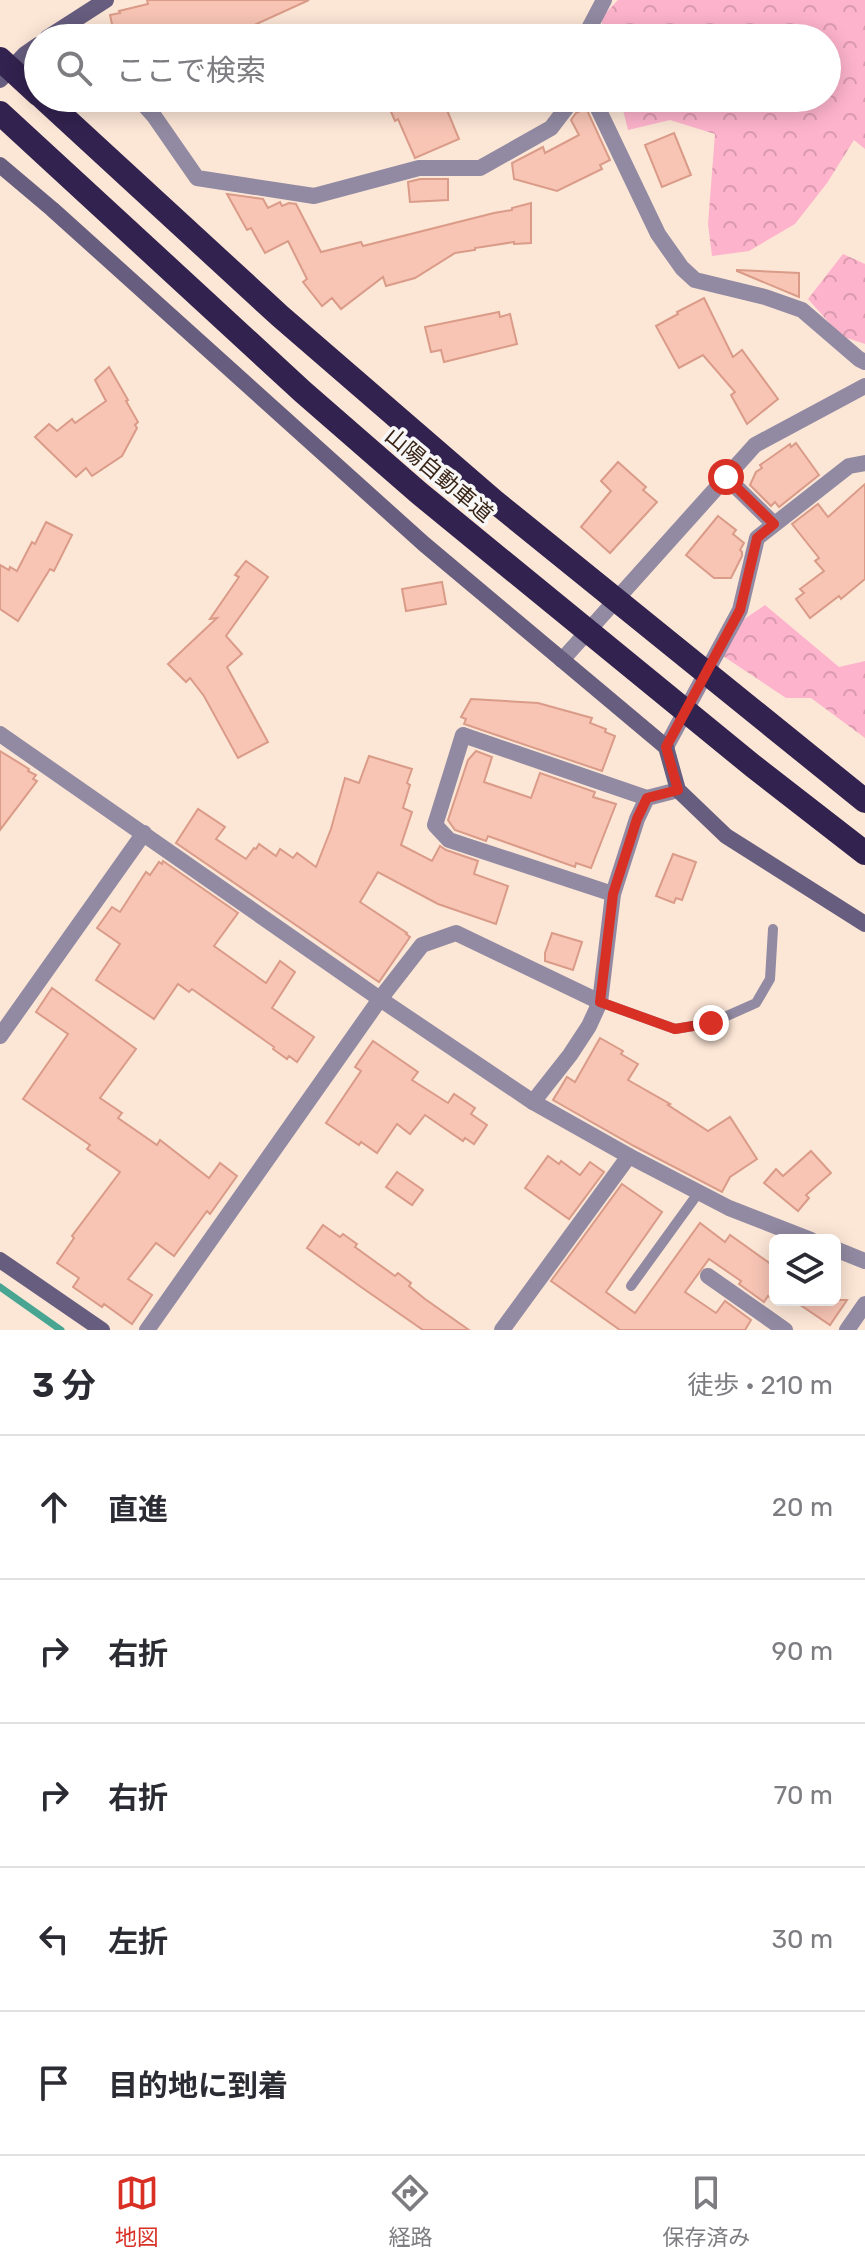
<!DOCTYPE html>
<html lang="ja">
<meta charset="utf-8">
<style>
body{margin:0;font-family:Rubik,"Noto Sans JP",sans-serif;background:#f7f7f7;color:#2b2b33}
.controls{position:absolute;right:24px;bottom:24px;display:grid;overflow:hidden;border-radius:12px;box-shadow:0 4px 20px #0003}
.controls button{width:72px;height:72px;display:grid;place-items:center;padding:0;border:0;border-bottom:2px solid #e1e1e2;background:#fff;color:#2b2b33;font:40px sans-serif}
.stop{position:absolute;width:24px;height:24px;margin:-18px;border:6px solid #d93025;border-radius:50%;background:#fff}
.stop.end{background:#d93025;border-color:#fff;box-shadow:0 2px 8px #0008}
.list{margin:0;padding:0;list-style:none}
h2{display:flex;justify-content:space-between;align-items:center;height:104px;margin:0;padding:0 32px;font-size:34px}
h2 small{font-size:26px;font-weight:400;color:#7c7c81}
.list li{display:grid;grid-template-columns:52px 1fr auto;gap:24px;align-items:center;box-sizing:border-box;height:144px;padding:0 32px;border-top:2px solid #e1e1e2}
.list b{display:block;font-size:30px;white-space:nowrap}
.list em{font-size:26px;font-style:normal;color:#7c7c81}
.icon{flex:none;width:44px;height:44px;fill:none;stroke:currentColor;stroke-width:2;stroke-linecap:round;stroke-linejoin:round}
.map{position:relative;flex:none;width:865px;height:1330px;overflow:hidden}
.search{position:absolute;background:#fff;box-shadow:0 4px 20px #0003;left:24px;right:24px;top:24px;height:88px;display:flex;align-items:center;gap:20px;box-sizing:border-box;padding:0 28px;border-radius:44px;color:#7c7c81;font-size:30px}
.sheet{height:824px;background:#fff}
nav{display:flex;justify-content:space-around;align-items:center;box-sizing:border-box;height:112px;border-top:2px solid #e1e1e2;background:#fff;font-size:22px;color:#7c7c81}
nav a{display:grid;justify-items:center;gap:4px}
nav .on{color:#d93025}
.map>svg:first-child{display:block}
</style>
<div class="map">
<svg width="865" height="1330" viewBox="0 0 865 1330">
<defs>
<pattern id="forest-crowns" width="20" height="18" patternUnits="userSpaceOnUse" patternTransform="scale(2)"><rect width="20" height="18" fill="#fdb3cc"/><path d="M2 6a3 3 0 1 1 6 0M12 15a3 3 0 1 1 6 0" fill="none" stroke="#da9aae"/></pattern>
</defs>
<rect width="100%" height="100%" fill="#fce6d6"/>
<g fill="url(#forest-crowns)">
<polygon points="618,0 865,0 865,149 854,140 827,183 795,224 749,251 712,256 708,224 715,134 670,120 628,130 620,98 827,98 827,38 605,38 601,18"/>
<polygon points="843,254 865,264 865,344 841,336 808,299"/>
<polygon points="765,605 839,667 865,661 865,738 811,698 786,698 723,656 734,626"/>
</g>
<g fill="none" stroke-linecap="round" stroke-linejoin="round">
<polyline stroke="#47a592" stroke-width="7" points="0,1287 61,1330"/>
</g>
<g fill="#f8c5b5" stroke="#da9b88" stroke-width="2">
<polygon points="147,0 309,0 226,38 115,38 110,15 120,13 119,11 148,4"/>
<polygon points="385,98 442,98 459,139 415,158 398,119 395,121"/>
<polygon points="586,108 610,160 600,165 602,169 557,191 514,179 512,163 543,147 545,153 579,135 571,120 576,113"/>
<polygon points="674,133 691,175 662,187 645,145"/>
<polygon points="420,179 448,179 448,200 410,202 408,182"/>
<polygon points="227,194 263,199 268,208 280,202 282,206 289,203 296,204 321,252 361,242 363,246 494,213 512,210 512,208 531,203 531,243 514,244 514,242 475,248 475,250 455,253 415,278 386,286 383,277 341,309 332,298 322,306 303,282 307,279 288,241 265,253 251,228 247,230"/>
<polygon points="737,270 799,273 799,297 737,271"/>
<polygon points="704,298 733,357 742,350 778,399 747,424 731,395 735,392 703,355 679,368 656,326 678,314 677,312"/>
<polygon points="499,312 500,317 510,314 517,344 444,362 441,350 431,352 425,327"/>
<polygon points="109,367 128,400 126,401 138,422 135,425 137,428 122,456 92,476 86,468 76,477 35,437 49,424 57,431 72,419 75,423 106,401 95,380"/>
<polygon points="796,443 819,475 779,507 775,502 771,506 750,485 756,472 762,468 760,465 790,444 791,447"/>
<polygon points="618,462 646,487 643,490 657,502 610,553 581,527 611,491 601,481"/>
<polygon points="865,484 865,579 841,599 839,596 810,618 796,599 804,593 800,589 824,571 815,561 819,558 792,524 818,504 828,517"/>
<polygon points="718,516 736,530 733,534 744,543 740,550 742,552 742,556 731,578 714,578 686,555"/>
<polygon points="46,522 72,535 54,571 50,569 18,621 0,609 0,565 9,570 10,567 17,571 32,542 35,544"/>
<polygon points="246,561 268,577 226,636 242,654 227,667 268,742 238,758 204,696 190,678 186,682 168,664 217,618 210,619 239,577 235,575"/>
<polygon points="442,582 446,604 406,611 402,589"/>
<polygon points="471,699 538,703 592,718 590,723 606,729 605,732 615,736 602,771 464,724 466,719 461,717"/>
<polygon points="0,751 29,769 28,771 36,775 33,779 37,781 0,830"/>
<polygon points="476,751 492,757 484,782 531,798 540,773 595,792 593,797 616,804 591,868 576,863 575,867 488,836 486,841 455,830 448,820 468,760"/>
<polygon points="369,756 412,769 407,783 410,785 403,808 412,812 401,845 432,861 440,846 446,850 478,861 474,874 508,886 496,924 438,904 378,872 360,902 407,933 406,934 410,937 379,982 176,843 198,809 225,827 216,839 246,859 254,848 256,849 259,844 276,856 280,849 293,858 297,853 316,867 331,829 345,778 359,783"/>
<polygon points="673,854 696,862 682,900 676,898 674,903 656,896"/>
<polygon points="163,861 238,913 214,946 266,983 280,961 295,972 272,1008 314,1037 297,1062 289,1056 287,1059 273,1049 274,1047 192,989 189,992 178,984 154,1019 96,980 120,944 97,928 112,907 120,912 146,872 150,875 159,862 162,864"/>
<polygon points="552,933 582,942 573,970 545,961 545,953"/>
<polygon points="52,988 136,1049 100,1098 122,1113 118,1118 157,1145 160,1140 209,1178 220,1163 237,1176 210,1214 207,1211 174,1256 156,1243 128,1279 152,1295 132,1324 104,1304 102,1307 73,1287 79,1278 57,1263 74,1238 72,1236 120,1172 87,1149 90,1145 23,1099 68,1034 36,1012"/>
<polygon points="600,1038 623,1051 621,1054 638,1064 628,1080 670,1104 668,1105 708,1131 730,1117 757,1159 730,1177 722,1192 634,1146 553,1100 567,1077 575,1082"/>
<polygon points="373,1041 418,1072 412,1080 448,1103 454,1094 475,1108 471,1114 487,1125 474,1144 465,1138 463,1141 425,1115 410,1134 397,1124 377,1153 361,1142 359,1145 326,1123 361,1071 355,1067"/>
<polygon points="811,1151 831,1173 806,1195 809,1198 798,1211 764,1183 776,1169 783,1176"/>
<polygon points="548,1156 559,1164 561,1161 580,1175 590,1162 604,1172 569,1219 525,1188"/>
<polygon points="397,1172 423,1190 412,1205 386,1187"/>
<polygon points="622,1184 662,1212 606,1292 635,1313 700,1223 725,1242 730,1235 775,1267 775,1301 768,1296 764,1302 739,1284 741,1281 709,1259 685,1292 716,1313 725,1301 751,1320 745,1330 620,1330 551,1281"/>
<polygon points="323,1225 340,1237 343,1234 357,1244 355,1247 395,1276 398,1273 411,1283 409,1286 425,1299 469,1330 423,1330 361,1287 307,1248"/>
<polygon points="793,1300 847,1300 830,1325"/>
</g>
<g fill="none" stroke-linecap="round" stroke-linejoin="round">
<g stroke="#918aa2" stroke-width="10">
<polyline points="600,1002 675,1029 711,1023 756,1003 770,979 773,929"/>
<polyline points="631,1286 699,1192"/>
</g>
<g stroke="#918aa2" stroke-width="16">
<polyline points="584,38 604,0"/>
<polyline points="138,98 154,116 197,178 314,196 419,168 480,168 551,128 567,107 569,98"/>
<polyline points="593,98 658,234 682,268 695,280 765,297 802,310 859,359 865,362"/>
<polyline points="726,477 774,524"/>
<polyline points="562,660 755,445 865,386"/>
<polyline points="0,734 380,999 533,1102 629,1156 729,1208 811,1240"/>
<polyline points="666,747 740,610 757,538 849,466 865,463"/>
<polyline points="613,894 449,840 435,825 463,735 647,798"/>
<polyline points="0,1036 144,833"/>
<polyline points="533,1102 570,1055 589,1026 600,1002 613,894 637,819 647,798 678,790"/>
<polyline points="835,1249 865,1261"/>
<polyline points="708,1276 785,1330"/>
<polyline points="147,1330 380,999 422,945 456,933 600,1002"/>
<polyline points="502,1330 629,1156"/>
<polyline points="847,1330 865,1304"/>
</g>
<g stroke="#675d7f" stroke-width="16">
<polyline points="47,38 106,0"/>
<polyline points="0,80 25,54 38,45"/>
<polyline points="0,165 52,209 424,544 666,747 678,790 726,836 865,924"/>
<polyline points="0,1260 102,1330"/>
</g>
<g stroke="#32224f" stroke-width="24">
<polyline points="0,59 38,94"/>
<polyline points="43,98 280,316 494,501 865,801"/>
<polyline points="0,113 303,392 419,493 753,766 865,853"/>
</g>
</g>
<g fill="none" stroke-linecap="round" stroke-linejoin="round">
<polyline stroke="#d93025" stroke-width="10" points="711,1023 675,1029 600,1002 613,894 637,819 647,798 678,790 666,747 740,610 757,538 774,524 726,477"/>
</g>
<g text-anchor="middle" dominant-baseline="central" stroke-width="7" stroke-linejoin="round" paint-order="stroke">
<g font-size="22" fill="#392415" stroke="#f7f7f7">
<text transform="translate(439 475) rotate(40)">山陽自動車道</text>
</g>
</g>
</svg>
<div class="controls">
<button><svg class="icon" aria-label="layers" viewBox="0 0 24 24"><path d="M12 4l9 5-9 5-9-5zM3 14l9 5 9-5"/></svg></button>
</div>
<div class="stop" style="left:726px;top:477px"></div>
<div class="stop end" style="left:711px;top:1023px"></div>
<div class="search"><svg class="icon" aria-label="search" viewBox="0 0 24 24"><circle cx="10" cy="10" r="6"/><path d="M15 15l6 6"/></svg>ここで検索</div>
</div>
<section class="sheet">
<h2>3 分<small>徒歩 · 210 m</small></h2>
<ul class="list">
<li><svg class="icon" aria-label="ahead" viewBox="0 0 24 24"><path d="M12 20V5M6 11l6-6 6 6"/></svg><div><b>直進</b></div><em>20 m</em></li>
<li><svg class="icon" aria-label="right" viewBox="0 0 24 24"><path d="M7 20v-9h11M14 6l5 5-5 5"/></svg><div><b>右折</b></div><em>90 m</em></li>
<li><svg class="icon" aria-label="right" viewBox="0 0 24 24"><path d="M7 20v-9h11M14 6l5 5-5 5"/></svg><div><b>右折</b></div><em>70 m</em></li>
<li><svg class="icon" aria-label="left" viewBox="0 0 24 24"><path d="M17 20v-9H6M10 6l-5 5 5 5"/></svg><div><b>左折</b></div><em>30 m</em></li>
<li><svg class="icon" aria-label="arrive" viewBox="0 0 24 24"><path d="M6 21V4h12l-3 4 3 4H6"/></svg><div><b>目的地に到着</b></div></li>
</ul>
</section>
<nav>
<a class="on"><svg class="icon" aria-label="map" viewBox="0 0 24 24"><path d="M3 6l6-2 6 2 6-2v14l-6 2-6-2-6 2zM9 4v14M15 6v14"/></svg>地図</a>
<a><svg class="icon" aria-label="directions" viewBox="0 0 24 24"><path d="M12 3l9 9-9 9-9-9zM9 14v-3h6M13 9l2 2-2 2"/></svg>経路</a>
<a><svg class="icon" aria-label="saved" viewBox="0 0 24 24"><path d="M7 4h10v16l-5-4-5 4z"/></svg>保存済み</a>
</nav>
